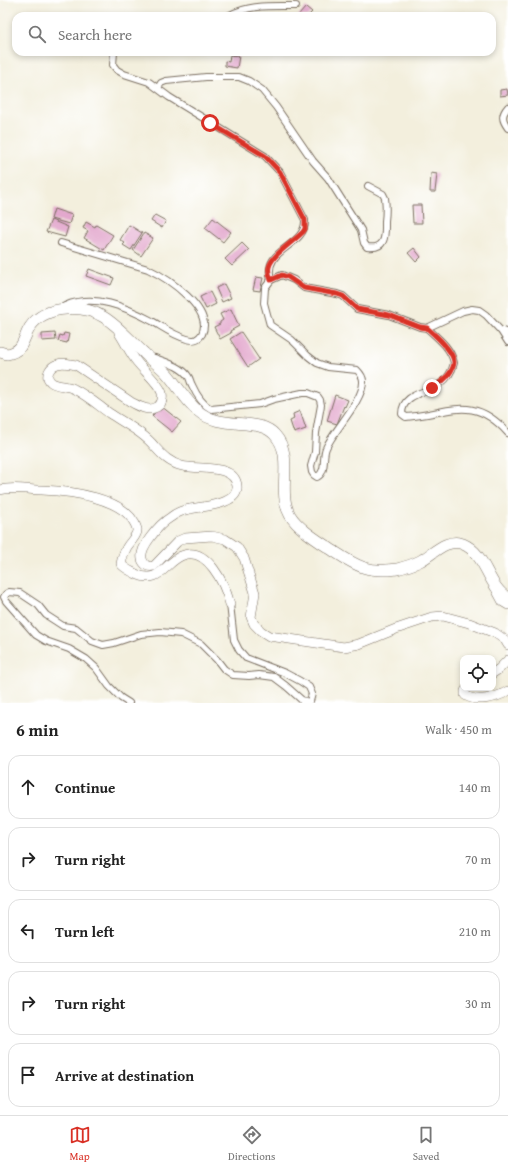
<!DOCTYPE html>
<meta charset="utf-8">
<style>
body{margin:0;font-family:"Gentium Book Plus",serif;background:#f2f2f2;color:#222}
.controls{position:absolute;right:12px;bottom:12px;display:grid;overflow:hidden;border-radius:8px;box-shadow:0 2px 6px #0003}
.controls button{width:36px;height:36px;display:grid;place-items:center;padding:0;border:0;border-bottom:1px solid #e0e0e0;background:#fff;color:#222;font:20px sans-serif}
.stop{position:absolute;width:12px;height:12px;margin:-9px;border:3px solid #d93025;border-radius:50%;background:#fff}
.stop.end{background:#d93025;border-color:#fff;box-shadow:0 1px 4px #0008}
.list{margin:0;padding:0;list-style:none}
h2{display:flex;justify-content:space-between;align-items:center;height:52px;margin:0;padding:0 16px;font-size:17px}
h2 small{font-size:13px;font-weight:400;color:#767676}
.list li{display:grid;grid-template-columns:26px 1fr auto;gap:12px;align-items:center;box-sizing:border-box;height:64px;margin:0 8px 8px;padding:0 8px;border:1px solid #e0e0e0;border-radius:12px}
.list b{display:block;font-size:15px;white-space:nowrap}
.list em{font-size:13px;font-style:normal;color:#767676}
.icon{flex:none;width:22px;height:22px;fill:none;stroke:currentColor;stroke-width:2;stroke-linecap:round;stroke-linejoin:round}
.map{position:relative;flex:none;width:508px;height:703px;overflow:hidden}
.search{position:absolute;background:#fff;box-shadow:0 2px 6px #0003;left:12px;right:12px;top:12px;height:44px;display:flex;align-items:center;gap:10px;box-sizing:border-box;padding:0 14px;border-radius:12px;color:#767676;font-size:15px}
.sheet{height:412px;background:#fff}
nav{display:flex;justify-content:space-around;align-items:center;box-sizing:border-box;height:56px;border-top:1px solid #e0e0e0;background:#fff;font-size:11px;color:#767676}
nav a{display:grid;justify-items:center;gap:2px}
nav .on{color:#d93025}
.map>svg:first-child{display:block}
</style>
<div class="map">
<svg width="508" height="703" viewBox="0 0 508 703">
<rect width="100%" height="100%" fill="#fff"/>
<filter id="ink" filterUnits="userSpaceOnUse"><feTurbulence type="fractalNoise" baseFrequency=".025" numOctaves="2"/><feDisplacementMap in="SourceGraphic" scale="8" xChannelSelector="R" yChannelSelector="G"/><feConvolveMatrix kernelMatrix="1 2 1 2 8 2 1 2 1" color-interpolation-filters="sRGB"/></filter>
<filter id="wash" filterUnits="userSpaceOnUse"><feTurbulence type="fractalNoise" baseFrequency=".012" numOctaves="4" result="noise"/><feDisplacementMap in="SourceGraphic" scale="16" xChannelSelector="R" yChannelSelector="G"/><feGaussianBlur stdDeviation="0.9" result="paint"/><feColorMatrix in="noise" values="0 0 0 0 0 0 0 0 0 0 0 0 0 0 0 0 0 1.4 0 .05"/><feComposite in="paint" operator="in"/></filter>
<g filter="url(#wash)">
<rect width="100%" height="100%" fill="#f3efdd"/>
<g id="blocks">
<g fill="#e3a8cd">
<polygon points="306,7 312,12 308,16 298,16"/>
<polygon points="230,55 239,56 237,68 225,66 225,61 229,62"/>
<polygon points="507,89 508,95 500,96 500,90"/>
<polygon points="431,173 437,174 435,192 430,192"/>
<polygon points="412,205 421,205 422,223 413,223"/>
<polygon points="54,209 72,215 69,224 51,219"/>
<polygon points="155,215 166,221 162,228 151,221"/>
<polygon points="213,218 231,232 223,242 205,228"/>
<polygon points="51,220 68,227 65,237 46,232"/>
<polygon points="86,222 95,227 96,225 113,235 104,250 84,238 88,231 83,228"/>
<polygon points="129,225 142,233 131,250 123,245 125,243 120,240"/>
<polygon points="144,233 153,238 141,256 133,250"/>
<polygon points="242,243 249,250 232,266 225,259"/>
<polygon points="414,248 421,257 416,262 408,253"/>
<polygon points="89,269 114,278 111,285 86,276"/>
<polygon points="256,277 263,278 260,291 253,290"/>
<polygon points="224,284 231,298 222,302 216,288"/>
<polygon points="210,292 216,304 206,309 200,297"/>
<polygon points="231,309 239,326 230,331 231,333 220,339 214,327 220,324 220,322 223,320 220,314"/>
<polygon points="241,332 259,359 248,367 230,339"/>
<polygon points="55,333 56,340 42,341 42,334"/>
<polygon points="64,333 69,334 67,343 58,341 60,335 63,336"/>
<polygon points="335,395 348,400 345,407 344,406 337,424 327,421"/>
<polygon points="161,406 181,422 172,432 152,416"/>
<polygon points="300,411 306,429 294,433 290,421 294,419 293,414"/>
</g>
</g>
</g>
<g filter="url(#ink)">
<use href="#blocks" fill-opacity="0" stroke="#7b6f61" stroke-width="1"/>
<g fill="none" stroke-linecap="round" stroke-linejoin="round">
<defs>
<g id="street">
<path d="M228 16C249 4 272 6 296 6"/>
<path d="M114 52 113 65 117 70 124 74 149 82 169 97 265 156 280 172 305 220C306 248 262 247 271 280"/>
<path d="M158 88 161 83 166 81 206 77H239L249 81 262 90 276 107 313 161 328 178 361 230 364 243 367 247C387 250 385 234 385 221 386 213 386 205 385 198L383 194 368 186"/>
<path d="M508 107C501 115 502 120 508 128"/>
<path d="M61 243 148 269C167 278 214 309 202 334 198 340 194 341 187 339 173 335 164 328 152 321 126 307 94 293 65 306"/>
<path d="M427 328C438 338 451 348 454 363 452 372 447 379 440 384 427 393 402 393 402 414L406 417C450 414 472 393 508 433"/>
<polyline points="501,331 508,342"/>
<path d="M155 358C165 362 181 366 188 376 190 378 190 382 192 385 196 394 202 404 211 409L260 404 274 399 302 393H308L318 397 320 400 321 405 316 433 315 452 311 466 312 472 314 475 317 477C327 472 322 457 326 448 333 431 364 400 363 381 363 376 360 373 357 370L328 367 317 363 308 356 292 340 270 325 264 303 265 288 271 280 282 275 294 280 304 288 337 294 343 296 357 309 389 315 420 327 427 328 463 311 472 309 479 310 486 315 500 330 508 333"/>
<polyline points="129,703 121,698 109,686 96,668 86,659 69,649 46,641 36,635 6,601 4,597 6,594 9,592 20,593 38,605 46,615 63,626 76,628 92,641 103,645 114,643 141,634 160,632 181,634 201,644 217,660 224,669 233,675 249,676 259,675 274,677 286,686 304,702 310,701 312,694 309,687 300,681 285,673 246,658 239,650 234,640 230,604"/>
</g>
<g id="secondary">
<path d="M119 333C125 342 130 353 137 362 144 371 159 383 162 393 163 399 162 404 157 407 148 412 139 406 131 402L76 365C70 364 63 362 58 364 50 366 44 376 51 382 57 387 67 385 74 389 86 395 98 405 109 413 124 423 144 433 155 447 163 456 170 463 182 466 196 470 235 463 237 486 239 505 203 506 190 509 184 510 176 513 171 517 161 523 134 551 144 563 147 567 150 567 154 566L178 541 185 538 212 536 225 539 237 547 244 558 255 593 251 617 254 624 261 631 269 636 344 647 359 644 396 629 432 617 443 616 469 623 495 633 505 640 508 645"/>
<path d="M0 490C14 486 28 490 42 490 68 491 128 497 137 529 138 535 130 542 127 547 124 552 122 558 121 564 125 569 131 571 136 574 159 585 164 564 181 556 207 544 225 585 230 604"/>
<polyline points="497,591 503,602 508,605"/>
<polyline points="493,673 499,669 508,660"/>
<path d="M467 688 465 691V695C476 703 496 698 508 691"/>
<polyline points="304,703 304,702"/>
</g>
<path id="highway" d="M0 352 7 354C24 351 22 340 30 327 38 315 52 310 66 309 103 305 120 331 144 353 152 361 162 367 169 376 179 388 186 401 198 411 221 431 259 416 275 435 295 457 276 491 290 515 298 529 322 543 335 552 358 567 369 573 397 569 405 567 412 565 420 561 432 555 447 537 463 544 487 554 487 587 508 598"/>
</defs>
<use href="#street" stroke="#7b6f61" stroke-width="8"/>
<use href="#secondary" stroke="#7b6f61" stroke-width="10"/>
<use href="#highway" stroke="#7b6f61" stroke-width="12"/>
<use href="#street" stroke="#fff" stroke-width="6"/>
<use href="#secondary" stroke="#fff" stroke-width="9"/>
<use href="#highway" stroke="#fff" stroke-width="11"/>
</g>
</g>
<g fill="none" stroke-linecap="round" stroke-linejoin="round" filter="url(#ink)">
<path stroke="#d93025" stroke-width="5" d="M210 123 265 156 280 172 305 220V229L303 232C294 241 272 255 269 267 268 271 269 275 271 280L282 275 288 277 304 288 337 294 343 296 357 309 389 315 420 327 427 328C435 335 453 350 454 362 454 366 452 370 449 374 445 380 439 384 432 388"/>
</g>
</svg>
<div class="controls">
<button><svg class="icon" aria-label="locate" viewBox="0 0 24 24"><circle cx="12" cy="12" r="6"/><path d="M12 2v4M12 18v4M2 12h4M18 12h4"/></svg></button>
</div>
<div class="stop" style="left:210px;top:123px"></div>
<div class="stop end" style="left:432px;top:388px"></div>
<div class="search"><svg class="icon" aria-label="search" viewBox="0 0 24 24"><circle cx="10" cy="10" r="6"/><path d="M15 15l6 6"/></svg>Search here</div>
</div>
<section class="sheet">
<h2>6 min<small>Walk · 450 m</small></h2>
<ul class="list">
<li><svg class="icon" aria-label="ahead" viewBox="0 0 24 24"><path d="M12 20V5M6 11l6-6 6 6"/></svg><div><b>Continue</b></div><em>140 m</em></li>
<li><svg class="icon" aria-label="right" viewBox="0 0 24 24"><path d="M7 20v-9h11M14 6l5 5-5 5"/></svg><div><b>Turn right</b></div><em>70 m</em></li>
<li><svg class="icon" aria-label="left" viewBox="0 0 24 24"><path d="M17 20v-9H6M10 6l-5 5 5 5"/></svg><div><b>Turn left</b></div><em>210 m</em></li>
<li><svg class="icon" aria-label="right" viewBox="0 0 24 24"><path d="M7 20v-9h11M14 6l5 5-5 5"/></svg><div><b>Turn right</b></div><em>30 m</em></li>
<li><svg class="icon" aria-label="arrive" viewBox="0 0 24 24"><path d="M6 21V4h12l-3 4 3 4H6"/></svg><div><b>Arrive at destination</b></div></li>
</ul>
</section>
<nav>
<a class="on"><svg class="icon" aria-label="map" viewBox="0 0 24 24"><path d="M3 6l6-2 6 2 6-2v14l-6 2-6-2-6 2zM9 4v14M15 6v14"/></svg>Map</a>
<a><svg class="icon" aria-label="directions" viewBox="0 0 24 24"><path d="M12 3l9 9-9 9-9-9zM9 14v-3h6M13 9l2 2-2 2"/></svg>Directions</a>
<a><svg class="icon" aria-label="saved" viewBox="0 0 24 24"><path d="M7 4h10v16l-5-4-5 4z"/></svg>Saved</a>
</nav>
